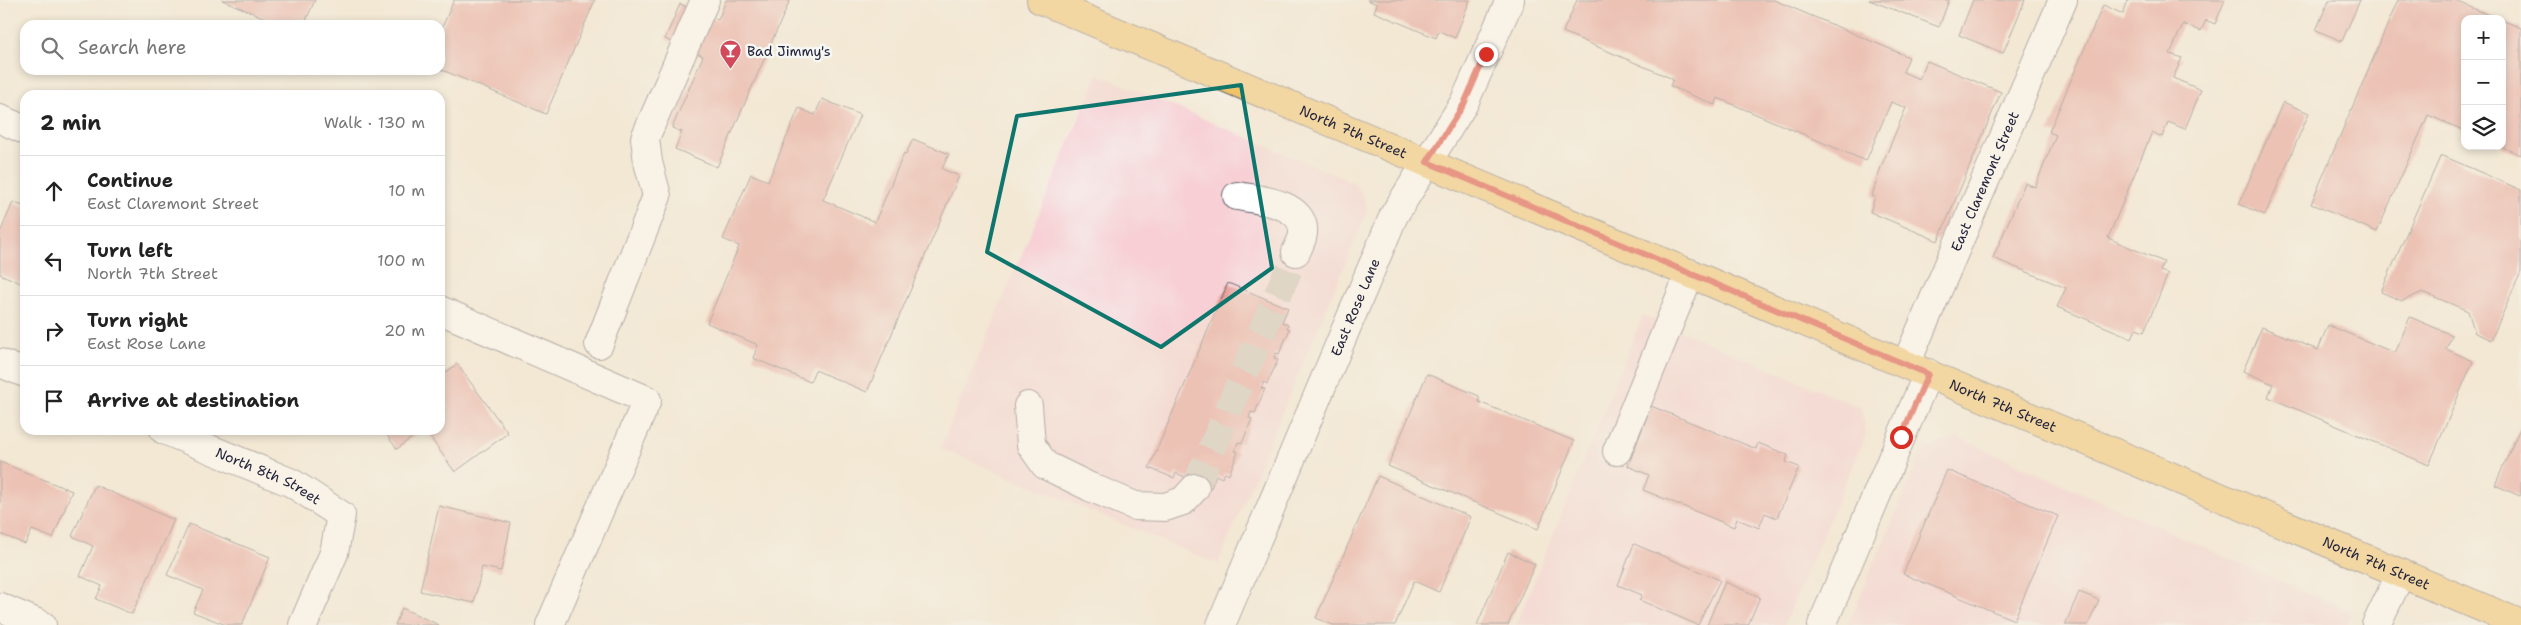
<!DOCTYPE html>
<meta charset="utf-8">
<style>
body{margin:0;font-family:"Shantell Sans",sans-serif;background:#f2f2f2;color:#222}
.controls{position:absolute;right:15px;top:15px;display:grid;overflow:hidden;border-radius:10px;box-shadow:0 2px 8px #0003}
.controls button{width:45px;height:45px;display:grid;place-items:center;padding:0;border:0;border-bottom:1px solid #e0e0e0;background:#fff;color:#222;font:25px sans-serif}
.stop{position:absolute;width:15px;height:15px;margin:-11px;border:4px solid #d93025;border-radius:50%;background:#fff}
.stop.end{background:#d93025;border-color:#fff;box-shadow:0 1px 5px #0008}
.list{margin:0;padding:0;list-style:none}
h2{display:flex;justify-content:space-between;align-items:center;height:65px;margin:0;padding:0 20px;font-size:21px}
h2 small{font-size:16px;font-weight:400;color:#767676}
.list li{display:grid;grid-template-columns:32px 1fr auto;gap:15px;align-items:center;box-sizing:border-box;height:70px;padding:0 20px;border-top:1px solid #e0e0e0}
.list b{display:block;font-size:19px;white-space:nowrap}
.list p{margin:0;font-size:16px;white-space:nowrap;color:#767676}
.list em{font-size:16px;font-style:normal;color:#767676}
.icon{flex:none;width:28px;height:28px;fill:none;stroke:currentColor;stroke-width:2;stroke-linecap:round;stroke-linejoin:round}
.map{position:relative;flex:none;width:2521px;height:625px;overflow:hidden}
.search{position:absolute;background:#fff;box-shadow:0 2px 8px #0003;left:20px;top:20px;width:425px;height:55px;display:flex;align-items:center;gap:12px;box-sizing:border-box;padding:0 18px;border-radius:15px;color:#767676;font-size:19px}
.panel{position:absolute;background:#fff;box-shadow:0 2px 8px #0003;left:20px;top:90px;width:425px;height:345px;border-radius:15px}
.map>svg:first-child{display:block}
</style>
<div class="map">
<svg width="2521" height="625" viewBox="0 0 2521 625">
<rect width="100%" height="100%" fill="#f6f6f2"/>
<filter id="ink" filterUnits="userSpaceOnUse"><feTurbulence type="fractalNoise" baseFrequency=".02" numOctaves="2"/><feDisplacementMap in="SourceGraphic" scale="10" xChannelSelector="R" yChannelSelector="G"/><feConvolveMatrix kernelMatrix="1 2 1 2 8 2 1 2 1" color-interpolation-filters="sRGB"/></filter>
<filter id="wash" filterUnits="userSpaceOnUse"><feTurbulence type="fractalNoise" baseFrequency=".0096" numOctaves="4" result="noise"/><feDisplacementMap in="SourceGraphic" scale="20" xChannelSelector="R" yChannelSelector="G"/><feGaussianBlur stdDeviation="1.12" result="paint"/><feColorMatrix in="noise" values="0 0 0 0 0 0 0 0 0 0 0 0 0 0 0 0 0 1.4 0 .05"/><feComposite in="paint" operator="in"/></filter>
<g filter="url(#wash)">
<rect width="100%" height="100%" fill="#f3e8d4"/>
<g fill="#f7cfd4">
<polygon points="1098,74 1354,183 1363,196 1367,212 1218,564 940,448"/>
<polygon points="1643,315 1861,408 1866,435 1784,625 1516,625"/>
<polygon points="1957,437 2352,613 2347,625 1848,625 1922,452"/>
</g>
<g id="blocks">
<g fill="#e49590">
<polygon points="222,0 315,0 304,25 282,25"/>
<polygon points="454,0 595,0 546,114 440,69 440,32"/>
<polygon points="726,0 790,0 717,167 675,149 682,132 672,128 703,56 665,39 680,4 718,20"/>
<polygon points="1367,0 1470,0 1455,38 1439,31 1436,38 1374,12 1377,4"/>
<polygon points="1577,0 1774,0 1909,57 1903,72 1919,79 1927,61 2001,92 1938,241 1870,212 1875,197 1872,196 1881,167 1906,108 1891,102 1866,161 1718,98 1715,105 1670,86 1673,79 1563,32"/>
<polygon points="1869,0 1949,0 1939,27"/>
<polygon points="1973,0 2025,0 2003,53 1959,35"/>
<polygon points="2128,0 2225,0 2215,24 2206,20 2201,31 2183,24 2170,54 2182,58 2173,78 2201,90 2185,129 2168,122 2162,137 2152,132 2108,238 2164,262 2160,271 2168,274 2144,332 2136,329 2132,338 2057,307 2066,288 1993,258 2025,183 2035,187 2056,135 2049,132 2103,5 2123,14"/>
<polygon points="2329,0 2360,0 2342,41 2316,30"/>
<polygon points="2398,0 2454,0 2498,19 2465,19 2465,131 2428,115 2377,232 2311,204"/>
<polygon points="2502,20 2521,28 2521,155 2502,147"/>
<polygon points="822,99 860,115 823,200 875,222 904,153 906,154 913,139 949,154 942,169 959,176 867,392 815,370 810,382 753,358 758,345 707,323 739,246 723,239 751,174 768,181 799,108 815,115"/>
<polygon points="2283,102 2309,113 2265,215 2239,204"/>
<polygon points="2441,155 2521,190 2521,272 2491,340 2475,333 2468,311 2423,292 2402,301 2381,292"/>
<polygon points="13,202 25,207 25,285 0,274 0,233"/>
<polygon points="1228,283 1288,308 1282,322 1288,325 1287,328 1290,329 1279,354 1276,353 1274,358 1278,360 1267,384 1264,382 1261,388 1265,389 1255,413 1251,412 1249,418 1252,419 1242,443 1238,442 1235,451 1238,452 1229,475 1225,473 1222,478 1216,475 1211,488 1176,473 1174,478 1149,468"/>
<polygon points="2410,317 2452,335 2446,349 2473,361 2429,465 2268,397 2273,384 2243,371 2262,327 2318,350 2328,325 2395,353"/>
<polygon points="457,364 508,433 455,472 425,430 440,430 440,377"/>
<polygon points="1427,374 1479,396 1479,402 1574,441 1538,529 1388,466"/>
<polygon points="1651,406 1756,449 1758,443 1788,455 1786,462 1799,467 1777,518 1765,513 1759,528 1737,519 1734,527 1643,490 1649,475 1628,466"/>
<polygon points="2521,426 2521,494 2520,496 2495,485"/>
<polygon points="383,430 422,430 397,449"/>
<polygon points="0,462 72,491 53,538 32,530 25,544 0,534"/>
<polygon points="1947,470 2058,516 2014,620 1903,574"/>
<polygon points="1378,476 1471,517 1439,592 1414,581 1395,625 1333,625 1316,618"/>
<polygon points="95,485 174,520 132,614 96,599 102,586 80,576 93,546 72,536"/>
<polygon points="439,506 511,523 501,571 482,567 474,603 420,591"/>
<polygon points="189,524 270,557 242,625 226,625 193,612 203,590 167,575"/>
<polygon points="1634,544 1720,580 1698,625 1639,600 1642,595 1618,585"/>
<polygon points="1508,552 1535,564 1508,625 1477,625"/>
<polygon points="1725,582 1760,597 1748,625 1707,625"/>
<polygon points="2079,592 2099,600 2088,625 2065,625"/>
<polygon points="402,608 439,625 395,625"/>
</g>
</g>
</g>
<g filter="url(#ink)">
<use href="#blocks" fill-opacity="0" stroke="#6b6771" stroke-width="1"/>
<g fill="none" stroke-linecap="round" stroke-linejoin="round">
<polyline stroke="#c9c0b5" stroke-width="28" stroke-dasharray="28 14" stroke-linecap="butt" points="1195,488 1296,252"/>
<defs>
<g id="minor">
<polyline points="0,119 25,130"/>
<path d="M1237 196C1257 199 1306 203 1303 233 1303 239 1298 247 1296 252"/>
<polyline points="440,310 647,400 550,625"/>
<polyline points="599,344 657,196 648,162 645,138 705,0"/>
<polyline points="0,363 25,373"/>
<path id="s1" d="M1906 364 2063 0"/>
<polyline points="1028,406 1031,445 1045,465 1090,487 1135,506 1165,507 1183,501 1195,488"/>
<path id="s2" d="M164 430 292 483 341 515 334 553 303 625"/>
<polyline points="1617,451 1690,273"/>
<polyline points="0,607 42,625"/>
<path id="s3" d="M1221 625 1394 215 1464 103 1510 0"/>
<polyline points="1822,625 1928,373"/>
<polyline points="2376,625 2401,573"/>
</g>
<g id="major">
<path id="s4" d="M1041 0 2521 624"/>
</g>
</defs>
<use href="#minor" stroke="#6b6771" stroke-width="30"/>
<use href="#major" stroke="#6b6771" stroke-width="30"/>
<use href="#minor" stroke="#fff" stroke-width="28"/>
<use href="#major" stroke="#f1c369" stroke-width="28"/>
</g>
</g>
<g fill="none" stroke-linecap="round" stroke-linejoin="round" filter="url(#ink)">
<polyline stroke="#d93025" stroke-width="6" points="1486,54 1464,104 1427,162 1928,374 1901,437"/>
</g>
<path d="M0 0H2521V625H0ZM1241 85 1272 268 1161 347 987 252 1017 116Z" fill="#f3e8d4" fill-opacity=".55" fill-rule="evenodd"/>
<path fill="none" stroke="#0f766e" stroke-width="4" stroke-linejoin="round" d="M1241 85 1272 268 1161 347 987 252 1017 116Z"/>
<defs>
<symbol id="bar-pin" viewBox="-11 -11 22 30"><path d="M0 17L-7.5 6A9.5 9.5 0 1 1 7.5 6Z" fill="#d1495b" stroke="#f6f6f2"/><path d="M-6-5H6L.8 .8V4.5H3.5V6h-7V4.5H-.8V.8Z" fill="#fff"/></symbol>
</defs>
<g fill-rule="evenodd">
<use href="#bar-pin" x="718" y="38" width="25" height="34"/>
</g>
<g text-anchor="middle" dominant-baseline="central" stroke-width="5" stroke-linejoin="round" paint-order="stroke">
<g font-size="14" fill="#22223b" stroke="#f6f6f2" text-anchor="start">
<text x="747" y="51">Bad Jimmy's</text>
</g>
<g font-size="14" fill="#22223b" stroke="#f6f6f2">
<text stroke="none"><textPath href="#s4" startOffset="339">North 7th Street</textPath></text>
<text stroke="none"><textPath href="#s1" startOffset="199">East Claremont Street</textPath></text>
<text stroke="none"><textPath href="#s3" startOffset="345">East Rose Lane</textPath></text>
<text stroke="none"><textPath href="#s4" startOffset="1044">North 7th Street</textPath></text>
<text stroke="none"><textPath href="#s2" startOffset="114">North 8th Street</textPath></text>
<text stroke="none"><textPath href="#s4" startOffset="1449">North 7th Street</textPath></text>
</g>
</g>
</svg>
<div class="controls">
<button>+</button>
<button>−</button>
<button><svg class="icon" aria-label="layers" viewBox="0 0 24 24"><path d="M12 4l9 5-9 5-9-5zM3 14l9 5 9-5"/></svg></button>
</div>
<div class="stop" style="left:1901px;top:437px"></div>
<div class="stop end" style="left:1486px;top:54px"></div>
<div class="search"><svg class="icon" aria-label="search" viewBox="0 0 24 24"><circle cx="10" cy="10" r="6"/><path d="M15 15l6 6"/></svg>Search here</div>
<section class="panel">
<h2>2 min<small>Walk · 130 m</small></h2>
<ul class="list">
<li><svg class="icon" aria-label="ahead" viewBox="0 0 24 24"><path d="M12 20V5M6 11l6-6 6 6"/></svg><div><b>Continue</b><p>East Claremont Street</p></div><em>10 m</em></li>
<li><svg class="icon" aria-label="left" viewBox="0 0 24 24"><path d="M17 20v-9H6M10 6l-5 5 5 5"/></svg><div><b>Turn left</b><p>North 7th Street</p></div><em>100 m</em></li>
<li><svg class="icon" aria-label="right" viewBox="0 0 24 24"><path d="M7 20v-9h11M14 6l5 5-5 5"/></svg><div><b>Turn right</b><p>East Rose Lane</p></div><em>20 m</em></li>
<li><svg class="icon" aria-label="arrive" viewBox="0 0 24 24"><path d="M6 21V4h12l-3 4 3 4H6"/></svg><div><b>Arrive at destination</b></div></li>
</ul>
</section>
</div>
